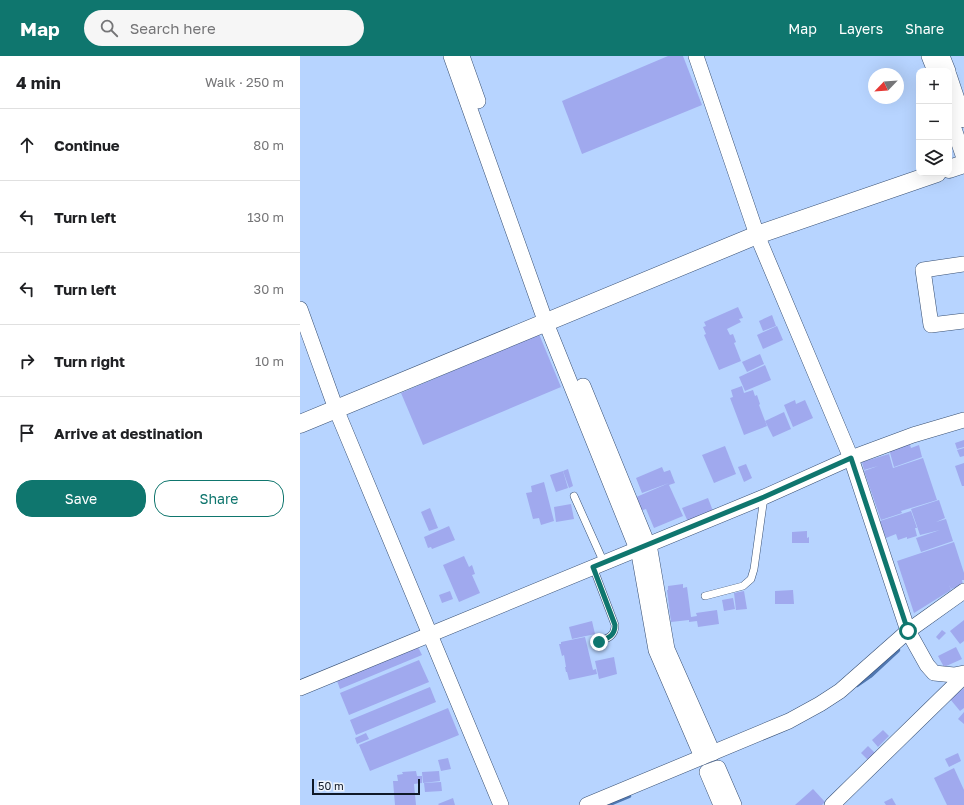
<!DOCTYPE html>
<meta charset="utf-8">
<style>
body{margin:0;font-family:"Golos Text",sans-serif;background:#f6f6f6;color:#202124}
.controls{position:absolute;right:12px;top:12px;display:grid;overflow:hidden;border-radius:8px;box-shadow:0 4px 16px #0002}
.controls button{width:36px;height:36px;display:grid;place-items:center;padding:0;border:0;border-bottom:1px solid #e0e0e0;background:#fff;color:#202124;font:20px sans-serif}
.compass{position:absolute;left:568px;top:12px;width:36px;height:36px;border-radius:50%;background:#fff;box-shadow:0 4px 16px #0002;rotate:245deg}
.scale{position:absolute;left:12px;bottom:10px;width:108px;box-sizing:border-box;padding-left:4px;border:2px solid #0f1928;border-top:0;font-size:11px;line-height:14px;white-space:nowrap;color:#0f1928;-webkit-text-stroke:3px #edf3fc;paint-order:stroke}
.stop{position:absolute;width:12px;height:12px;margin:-9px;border:3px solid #0f766e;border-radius:50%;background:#fff}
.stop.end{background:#0f766e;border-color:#fff;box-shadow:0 1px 4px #0008}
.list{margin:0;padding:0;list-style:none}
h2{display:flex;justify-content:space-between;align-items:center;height:52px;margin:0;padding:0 16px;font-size:17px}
h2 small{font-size:13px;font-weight:400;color:#757577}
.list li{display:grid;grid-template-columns:26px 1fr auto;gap:12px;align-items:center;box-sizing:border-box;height:72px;padding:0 16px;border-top:1px solid #e0e0e0}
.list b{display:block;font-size:15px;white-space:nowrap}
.list em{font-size:13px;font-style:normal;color:#757577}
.actions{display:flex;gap:8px;padding:12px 16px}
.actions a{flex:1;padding:9px 0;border:1px solid #0f766e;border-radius:16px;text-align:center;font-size:14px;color:#0f766e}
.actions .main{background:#0f766e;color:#fff}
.icon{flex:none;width:22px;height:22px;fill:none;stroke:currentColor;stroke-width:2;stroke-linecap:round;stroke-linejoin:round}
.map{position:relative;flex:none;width:664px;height:749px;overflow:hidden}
header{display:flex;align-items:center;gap:24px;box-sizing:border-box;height:56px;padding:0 20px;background:#0f766e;color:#fff}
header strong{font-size:19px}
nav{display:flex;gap:22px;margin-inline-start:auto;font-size:14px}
.search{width:280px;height:36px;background:#f6f6f6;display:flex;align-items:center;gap:10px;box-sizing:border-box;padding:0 14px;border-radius:22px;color:#757577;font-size:15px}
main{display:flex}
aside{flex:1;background:#fff}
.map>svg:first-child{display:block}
</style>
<header>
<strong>Map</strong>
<div class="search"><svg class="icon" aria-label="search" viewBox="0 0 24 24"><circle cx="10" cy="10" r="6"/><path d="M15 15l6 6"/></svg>Search here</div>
<nav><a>Map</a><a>Layers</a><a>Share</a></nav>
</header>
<main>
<aside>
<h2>4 min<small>Walk · 250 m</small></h2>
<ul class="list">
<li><svg class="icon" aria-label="ahead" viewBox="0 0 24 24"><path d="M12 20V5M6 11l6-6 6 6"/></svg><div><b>Continue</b></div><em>80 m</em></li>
<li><svg class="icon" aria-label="left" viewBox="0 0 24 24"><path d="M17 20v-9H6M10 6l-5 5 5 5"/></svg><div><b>Turn left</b></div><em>130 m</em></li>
<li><svg class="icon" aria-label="left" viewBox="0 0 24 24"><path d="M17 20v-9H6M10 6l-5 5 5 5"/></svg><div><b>Turn left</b></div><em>30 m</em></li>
<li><svg class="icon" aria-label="right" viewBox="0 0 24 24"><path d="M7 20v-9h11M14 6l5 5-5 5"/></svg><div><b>Turn right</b></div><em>10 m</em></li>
<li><svg class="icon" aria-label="arrive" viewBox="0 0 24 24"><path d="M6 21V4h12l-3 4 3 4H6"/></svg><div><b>Arrive at destination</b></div></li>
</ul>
<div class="actions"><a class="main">Save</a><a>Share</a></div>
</aside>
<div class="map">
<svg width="664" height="749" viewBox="0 0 664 749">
<rect width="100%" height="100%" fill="#b7d4ff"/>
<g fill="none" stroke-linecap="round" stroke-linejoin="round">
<g stroke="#5178b1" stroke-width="4.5">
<polyline points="557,629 570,620 598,594"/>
<polyline points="307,749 329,740"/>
</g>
</g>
<g fill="#a0a9ee">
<polygon points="368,0 383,0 402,49 282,98 262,45"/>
<polygon points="438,251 443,262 439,263 441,266 427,273 430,279 433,278 436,286 434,287 441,305 419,314 404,279 406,278 403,271 406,270 404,266"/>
<polygon points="472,259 476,270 463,275 459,265"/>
<polygon points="477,270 483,284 463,293 457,279"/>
<polygon points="239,278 261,331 123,389 101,337"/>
<polygon points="460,298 464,308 447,316 442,306"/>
<polygon points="465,309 471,324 445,335 439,321"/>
<polygon points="442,330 444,337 453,334 455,340 457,339 460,348 459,349 467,370 444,379 430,342 433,341 431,334"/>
<polygon points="495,344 496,348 505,344 513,362 493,371 484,349"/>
<polygon points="484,356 491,373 473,381 465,365"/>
<polygon points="664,384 664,391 657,393 655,387"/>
<polygon points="609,386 611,392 619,389 622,401 594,411 589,393"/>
<polygon points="425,390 436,418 414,427 402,399"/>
<polygon points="664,392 664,400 660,401 657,394"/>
<polygon points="589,398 593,412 623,402 637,444 601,455 602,457 581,464 564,415 578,410 564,414 562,406"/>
<polygon points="664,407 664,430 662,430 655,410"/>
<polygon points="446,408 452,422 444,426 438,411"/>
<polygon points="362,411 364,416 370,414 375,427 369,429 383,460 354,472 346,453 340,455 334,442 369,427 342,437 336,422"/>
<polygon points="268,413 273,430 269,432 263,415"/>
<polygon points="263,415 268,432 256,436 250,419"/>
<polygon points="244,426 254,465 241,469 239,462 233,463 226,437 232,436 231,430"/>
<polygon points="408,442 413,455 388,466 382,452"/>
<polygon points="639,444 645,462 636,466 646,463 653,485 621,496 616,482 640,474 620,479 611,453"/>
<polygon points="271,448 274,463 256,466 254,451"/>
<polygon points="130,452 138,472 129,475 121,456"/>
<polygon points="611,455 617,472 615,472 617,480 607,483 607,481 598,484 596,478 586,482 580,465"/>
<polygon points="149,470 155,484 132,493 131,491 128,492 124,481"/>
<polygon points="507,475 507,482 509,481 509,487 492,487 492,476"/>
<polygon points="654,486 664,517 664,524 662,524 663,529 651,533 649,529 651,534 614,557 597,505"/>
<polygon points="164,500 169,511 172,509 175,518 172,519 180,537 159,546 143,509"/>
<polygon points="383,528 383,532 387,531 391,561 397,560 396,557 417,554 419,568 398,571 397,565 389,566 389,564 371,566 367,534 368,534 368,530"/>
<polygon points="493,534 494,548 475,548 475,535"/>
<polygon points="150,535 153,543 142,547 139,539"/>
<polygon points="444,535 447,553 436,554 434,537"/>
<polygon points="433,542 435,553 424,555 422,544"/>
<polygon points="664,564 664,585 660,588 650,575"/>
<polygon points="292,565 295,578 272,583 269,571"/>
<polygon points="642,574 646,577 639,584 636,581"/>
<polygon points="285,581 293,614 296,613 297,618 269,624 267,616 266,616 265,611 266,611 264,599 262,600 259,588 261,588 261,586"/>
<polygon points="117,589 122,599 40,633 36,622"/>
<polygon points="656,591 662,603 644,611 638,600"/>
<polygon points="314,601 317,618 299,623 295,605"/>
<polygon points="119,604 129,626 49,659 40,637"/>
<polygon points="130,631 136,646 56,679 50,664"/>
<polygon points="664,632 664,652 660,655 650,643"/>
<polygon points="148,652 159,679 70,715 59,689"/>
<polygon points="664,656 664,668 658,663"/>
<polygon points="583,674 589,680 578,691 572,684"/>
<polygon points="66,677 69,683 57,688 55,682"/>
<polygon points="568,690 575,697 568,704 561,697"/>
<polygon points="658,697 661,705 649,711 645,703"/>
<polygon points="148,702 151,713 141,715 138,704"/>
<polygon points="654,712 664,734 664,749 647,749 634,722"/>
<polygon points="116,715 117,720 122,720 122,727 114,728 116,749 95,749 93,725 98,725 97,719 103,718 102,716"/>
<polygon points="139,715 140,725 123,727 122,716"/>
<polygon points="141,726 142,735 125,736 124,727"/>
<polygon points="513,733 525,746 522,749 495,749"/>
<polygon points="153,742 155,749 139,749 138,748"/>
<polygon points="592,742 596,749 586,749 584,746"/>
</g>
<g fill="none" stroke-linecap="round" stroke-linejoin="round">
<defs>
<g id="service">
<polyline points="274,440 304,507"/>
<path d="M293 511 315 569C315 580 308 582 299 586"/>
<polyline points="405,540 443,530 451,523 454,513 464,441"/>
</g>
<g id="minor">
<polyline points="151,0 246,267 339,498 356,594 402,701"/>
<polyline points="162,0 178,45"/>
<polyline points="396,0 457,179 551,402 608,575 627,609 634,617 654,619 664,617"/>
<polyline points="629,0 635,15"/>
<polyline points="642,0 648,15"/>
<polyline points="649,19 664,64"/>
<polyline points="649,58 664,102"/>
<polyline points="664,208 623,214 631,269 664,265"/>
<polyline points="0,253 36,353 201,749"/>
<polyline points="283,330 350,494 367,593 413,697"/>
<polyline points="0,632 464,441 551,402 613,379 664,364"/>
<polyline points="287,749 489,665 520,648 540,635 608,575 664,535"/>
<polyline points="421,749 407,716 418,712 434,749"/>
<polyline points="532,749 664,620"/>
</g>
<g id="tertiary">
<polyline points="649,113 664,108"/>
<polyline points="0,368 457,179 637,117"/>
</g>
</defs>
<use href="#service" stroke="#374f73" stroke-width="8"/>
<use href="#minor" stroke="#374f73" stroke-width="16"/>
<use href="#tertiary" stroke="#374f73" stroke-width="19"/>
<use href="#service" stroke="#fff" stroke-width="7"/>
<use href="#minor" stroke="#fff" stroke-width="15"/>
<use href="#tertiary" stroke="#fff" stroke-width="18"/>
</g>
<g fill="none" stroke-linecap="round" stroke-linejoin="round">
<path stroke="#0f766e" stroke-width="5" d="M299 586C308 582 315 580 315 569L293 511 464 441 551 402 608 575"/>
</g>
</svg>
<div class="controls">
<button>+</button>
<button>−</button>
<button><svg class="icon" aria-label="layers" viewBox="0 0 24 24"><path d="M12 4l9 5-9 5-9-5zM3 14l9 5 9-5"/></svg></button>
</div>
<svg class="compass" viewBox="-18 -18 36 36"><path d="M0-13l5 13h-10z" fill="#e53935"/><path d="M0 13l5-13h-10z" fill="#757577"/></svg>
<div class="scale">50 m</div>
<div class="stop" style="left:608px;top:575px"></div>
<div class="stop end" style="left:299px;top:586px"></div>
</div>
</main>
